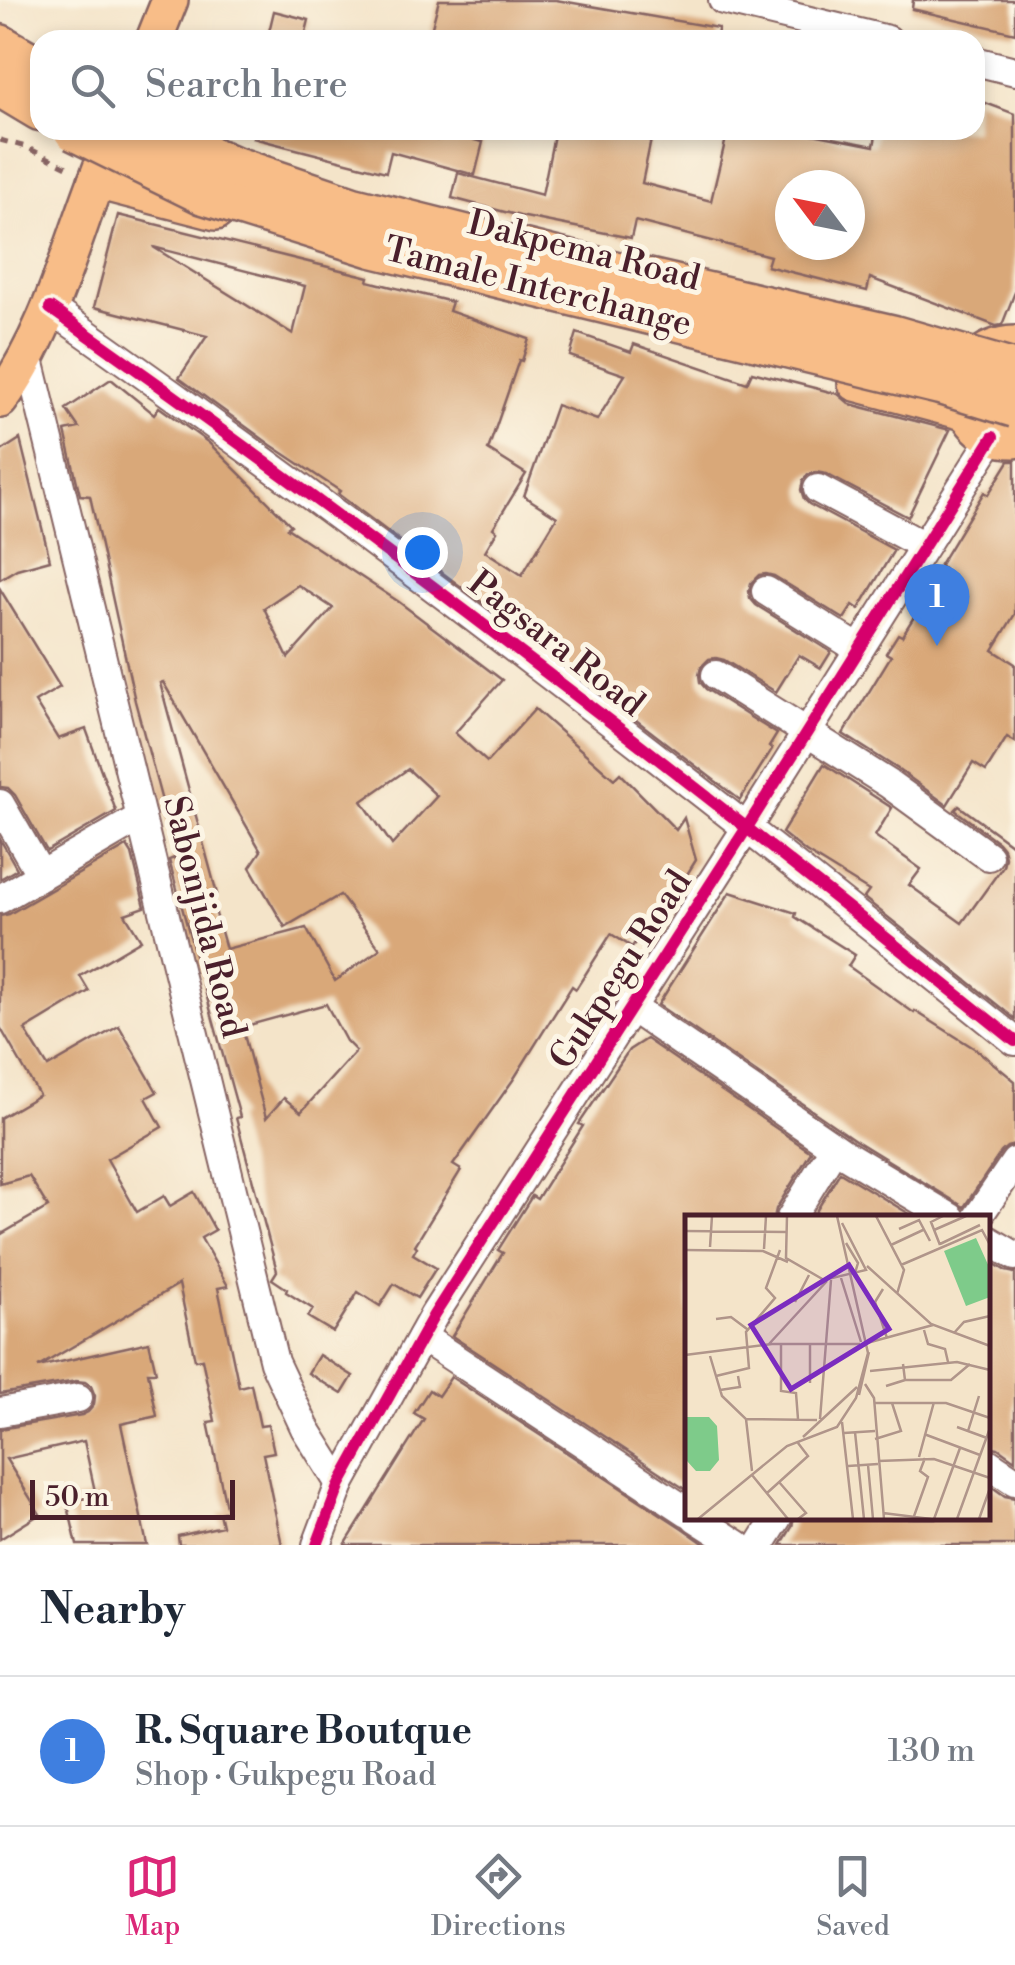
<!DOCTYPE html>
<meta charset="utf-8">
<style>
body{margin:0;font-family:"Libre Bodoni",serif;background:#f6f6f7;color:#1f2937}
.compass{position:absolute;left:775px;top:170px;width:90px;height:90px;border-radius:50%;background:#fff;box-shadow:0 5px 15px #0003;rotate:302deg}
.scale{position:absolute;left:30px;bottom:25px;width:205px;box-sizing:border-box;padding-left:10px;border:5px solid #4a1f2b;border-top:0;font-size:28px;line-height:35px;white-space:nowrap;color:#4a1f2b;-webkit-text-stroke:8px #fcf5e5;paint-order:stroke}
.you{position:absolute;left:422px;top:552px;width:35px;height:35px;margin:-25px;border:8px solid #fff;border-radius:50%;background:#1a73e8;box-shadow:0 0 0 15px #1a73e833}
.badge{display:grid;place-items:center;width:65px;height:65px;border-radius:50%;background:#db2777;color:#fff;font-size:32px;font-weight:700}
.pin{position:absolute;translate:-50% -82px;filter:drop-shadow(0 2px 5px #0008)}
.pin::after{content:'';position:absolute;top:52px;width:35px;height:30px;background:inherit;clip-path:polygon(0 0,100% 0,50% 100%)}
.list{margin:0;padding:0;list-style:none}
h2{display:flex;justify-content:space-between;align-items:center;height:130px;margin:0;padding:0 40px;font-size:42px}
h2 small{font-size:32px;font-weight:400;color:#747a83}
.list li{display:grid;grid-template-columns:65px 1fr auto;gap:30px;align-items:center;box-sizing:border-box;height:150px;padding:0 40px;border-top:2px solid #e0e1e3}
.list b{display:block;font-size:38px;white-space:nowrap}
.list p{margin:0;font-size:32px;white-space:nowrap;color:#747a83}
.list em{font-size:32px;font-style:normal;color:#747a83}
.icon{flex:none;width:55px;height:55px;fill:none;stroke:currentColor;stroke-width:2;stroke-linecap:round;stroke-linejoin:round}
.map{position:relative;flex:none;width:1015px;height:1545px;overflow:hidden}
.search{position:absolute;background:#fff;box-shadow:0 5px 15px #0003;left:30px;right:30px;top:30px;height:110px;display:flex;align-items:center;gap:25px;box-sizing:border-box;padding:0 35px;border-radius:30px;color:#747a83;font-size:38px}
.sheet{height:280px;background:#fff}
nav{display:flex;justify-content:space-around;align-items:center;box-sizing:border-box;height:140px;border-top:2px solid #e0e1e3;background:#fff;font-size:28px;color:#747a83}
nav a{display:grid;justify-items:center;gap:5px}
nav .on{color:#db2777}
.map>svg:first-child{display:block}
</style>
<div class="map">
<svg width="1015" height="1545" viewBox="0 0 1015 1545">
<rect width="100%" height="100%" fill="#fcf5e5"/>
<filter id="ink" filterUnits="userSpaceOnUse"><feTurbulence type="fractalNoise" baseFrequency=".01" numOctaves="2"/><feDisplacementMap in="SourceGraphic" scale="20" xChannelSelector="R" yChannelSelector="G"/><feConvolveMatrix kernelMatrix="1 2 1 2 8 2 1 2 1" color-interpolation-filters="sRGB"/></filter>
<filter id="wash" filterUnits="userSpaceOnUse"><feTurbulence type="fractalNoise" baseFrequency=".0048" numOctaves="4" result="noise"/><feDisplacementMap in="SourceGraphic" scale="40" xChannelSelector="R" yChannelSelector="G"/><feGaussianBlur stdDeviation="2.25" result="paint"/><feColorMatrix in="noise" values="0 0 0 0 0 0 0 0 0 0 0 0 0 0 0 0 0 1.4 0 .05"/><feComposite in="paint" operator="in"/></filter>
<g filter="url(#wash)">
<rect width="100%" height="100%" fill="#f4e4c9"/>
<g id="blocks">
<g fill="#d9a879" fill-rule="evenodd">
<polygon points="439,0 556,0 718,28 717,40 448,40 449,35 431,31"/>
<polygon points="913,0 1015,0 1015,33 912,9"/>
<polygon points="274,11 309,20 304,40 267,40"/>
<path d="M975 99 1015 114V292L1002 325 996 326 870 278 867 291 767 266 770 256 635 221 631 238 520 216 452 198 458 173 542 195 555 130H653L642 183 711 201 728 130H804L803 132 874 146 877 130H975ZM790 185H850V245H790Z"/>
<polygon points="254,130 400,130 437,140 440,130 462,130 460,137 483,142 475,175 391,152 386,172 253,138"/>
<path d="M118 215 369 277 368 281 452 302 449 311 529 339 522 361 519 360 488 450 526 474 493 528 497 531 485 551 522 575 557 517 524 496 556 405 597 420 625 375 570 356 577 333 631 352 634 344 747 383 752 372 838 394 850 404 950 430 908 517 826 474 816 472 808 475 803 480 801 490 804 499 809 504 894 550 859 609 853 605 844 619 774 576 766 574 759 575 751 583 749 591 750 598 756 605 831 652 821 668 799 655 776 692 724 660 716 658 709 659 701 667 699 675 700 682 706 689 777 734 769 747 772 749 740 800 549 653 338 494 340 491 271 445 179 378 207 336 94 307ZM153 247 305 286 293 334Z"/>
<path d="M111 379 154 414 159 407 209 443 291 525 287 528 399 602 502 680 455 733 487 762 535 709 614 779 620 773 676 830 684 818 696 860 673 897 668 894 632 947 611 934 576 989 572 986 513 1080 453 1165 461 1170 415 1245 417 1247 413 1254 436 1268 417 1298 394 1284 380 1306 358 1292 333 1332 308 1317 313 1309 286 1292 287 1289 272 1279 277 1271 236 1118 240 1117 169 860 177 857 135 701 90 496 80 495 65 431 79 428 66 409ZM298 585 333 608 288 658 264 608ZM163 682 261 851 250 867 285 927 340 895 380 949 335 981 306 928 226 949 211 896 217 894 160 683ZM408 769 437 796 392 845 362 801ZM326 1004 346 1041 356 1051 301 1112 284 1098 266 1118 242 1027Z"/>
<polygon points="20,439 50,560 17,569 0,579 0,452"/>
<polygon points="1009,461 1015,461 1015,614 993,650 1015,664 1015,742 1007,737 986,771 973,763 947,805 898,769 843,734 891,656 886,653 898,634 902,636 944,569 939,566 984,492 988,495"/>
<polygon points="0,589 60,687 35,702 58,739 86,729 116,811 47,851 15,795 8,788 0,787"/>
<polygon points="824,764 892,808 875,836 921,869 909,885 962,923 1003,866 1005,857 1003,848 998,842 955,810 959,806 1015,847 1015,1019 864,898 869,891 806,852 782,833"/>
<polygon points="0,839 17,869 0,879"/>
<polygon points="127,846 132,854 145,907 125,914 141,940 80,976 89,991 25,1030 48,1067 119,1026 157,1092 146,1098 162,1127 107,1159 137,1212 164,1196 170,1206 194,1192 215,1230 201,1238 228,1286 218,1288 239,1387 251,1384 260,1426 268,1425 274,1452 263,1454 282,1545 179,1545 178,1536 222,1526 219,1513 227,1511 208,1422 215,1421 202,1359 195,1360 179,1284 38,1367 149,1342 156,1372 148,1372 157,1416 121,1424 147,1545 77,1545 67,1502 96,1496 84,1441 6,1459 40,1514 0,1539 0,1429 82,1415 88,1412 94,1405 95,1396 91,1386 85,1382 76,1381 0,1394 0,1235 48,1207 29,1176 0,1184 0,1118 39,1095 0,1027 0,916 9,914"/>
<polygon points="730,892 796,913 795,917 855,955 848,966 914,1013 915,1011 977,1050 1015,1081 1015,1145 1007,1147 1001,1152 964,1207 855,1140 658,1005"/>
<polygon points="646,1039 811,1152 776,1209 774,1218 688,1218 688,1491 452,1336 503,1253 498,1250 532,1196 537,1199 583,1126 579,1124 629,1050"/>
<polygon points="840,1172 916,1218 812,1218"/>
<polygon points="988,1260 1006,1271 1015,1273 1015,1460 998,1448 988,1446"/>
<polygon points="319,1355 353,1376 342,1394 308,1373"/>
<polygon points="451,1377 682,1528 706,1545 345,1545 424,1419 414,1413 429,1390 438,1396"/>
<polygon points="988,1484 1005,1496 1015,1498 1015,1545 781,1545 792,1527 794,1518 988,1518"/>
</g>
</g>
</g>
<g filter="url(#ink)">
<use href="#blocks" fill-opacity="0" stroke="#866462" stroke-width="2.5"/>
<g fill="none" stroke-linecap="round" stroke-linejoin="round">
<defs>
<g id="minor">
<polyline points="723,0 888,40"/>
<polyline points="975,61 1015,71"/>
<path d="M50 308C381 540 700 788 1015 1041"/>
<polyline points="28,355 274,1362 305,1428 340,1484"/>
<polyline points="818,489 924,546"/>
<polyline points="766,591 859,649"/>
<polyline points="716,675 889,784 988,856"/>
<polyline points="0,804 41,875"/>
<polyline points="0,899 141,817"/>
<polyline points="632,1008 846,1155 951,1218"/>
<polyline points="791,1218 834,1148"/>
<polyline points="977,1218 1015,1162"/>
<polyline points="988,1240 1015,1256"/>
<polyline points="422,1337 688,1512"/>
<polyline points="0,1412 78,1398"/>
<polyline points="988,1463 1015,1481"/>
<polyline points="696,1518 738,1545"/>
<polyline points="317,1545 340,1484 434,1315 746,829 993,437"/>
<polyline points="760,1545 777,1518"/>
</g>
<g id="major">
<polyline points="154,40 170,0"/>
<polyline points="96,181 216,212"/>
<path d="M1015 344C945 346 947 441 1015 440"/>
<polyline points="856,383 968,413"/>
<path d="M0 400C52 328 72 239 105 158"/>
</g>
<g id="highway">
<polyline points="0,45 40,68"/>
<polyline points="0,86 40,110"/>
</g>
</defs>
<use href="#minor" stroke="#866462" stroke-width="32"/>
<use href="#major" stroke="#866462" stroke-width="40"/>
<use href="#highway" stroke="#866462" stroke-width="45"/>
<polyline stroke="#866462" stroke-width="5" stroke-dasharray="8 8" stroke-linecap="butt" points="0,140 26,147 67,167"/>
<use href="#minor" stroke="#fff" stroke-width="28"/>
<use href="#major" stroke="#f8bd88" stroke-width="35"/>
<use href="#highway" stroke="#f8bd88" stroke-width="40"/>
<defs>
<g id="highway-bridge">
<polyline points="74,130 204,194 373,247 940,384 1015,407"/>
<polyline points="147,130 229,165 353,207 560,259 894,336 1015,371"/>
</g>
</defs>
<use href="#highway-bridge" stroke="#866462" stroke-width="45" stroke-linecap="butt"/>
<use href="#highway-bridge" stroke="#f8bd88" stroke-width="40"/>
<defs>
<g id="cycleway">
<path d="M50 308C381 540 700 788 1015 1041"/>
<polyline points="317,1545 340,1484 434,1315 746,829 993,437"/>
</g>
</defs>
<use href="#cycleway" stroke="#fcf5e5" stroke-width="19"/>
<use href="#cycleway" stroke="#d6006c" stroke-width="12"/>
</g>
</g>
<g text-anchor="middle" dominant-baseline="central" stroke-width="10" stroke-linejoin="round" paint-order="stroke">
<g font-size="35" fill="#4a1f2b" stroke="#fcf5e5">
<text transform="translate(584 251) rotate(14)">Dakpema Road</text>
<text transform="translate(538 287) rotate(14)">Tamale Interchange</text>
<text transform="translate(556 644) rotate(38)">Pagsara Road</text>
<text transform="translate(204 917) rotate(76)">Sabonjida Road</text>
<text transform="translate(621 970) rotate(-57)">Gukpegu Road</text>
</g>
</g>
<g transform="translate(685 1215)">
<rect width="305" height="305" fill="#f4e4c9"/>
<path d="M291 23 305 54V82L281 91 259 36ZM0 202H24L32 211 34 245 25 256H11L2 246Z" fill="#7ecb8a"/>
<path fill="none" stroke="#b0958a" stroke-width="2.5" d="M102 1 101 43 139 65 181 55 157 8M191 1 219 55 212 79M214 14 234 5 245 26M249 15 281 1M0 16 101 17M161 28 173 48 170 58M255 29 295 10M206 30 238 15M255 30 246 7 258 1M25 32 27 1M79 34 81 1M0 35 78 36 103 47M216 50 297 15 305 30M182 51 246 109 305 131M156 63 176 127M198 74 190 87 202 123M110 87 124 60M31 104 46 102 62 114M239 115 243 129 260 134 263 147M269 118 279 107 305 101M182 128 248 110M84 129 142 66M96 130V176L111 178 113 204M0 140 87 129H175M25 141 37 181 61 204 67 256M185 156 272 147 305 155M31 161 64 153 61 117 90 83 81 73 95 35M220 165H266L285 149M125 168V129M180 169 189 183 199 304M201 171 220 165 218 149M35 175 55 172 53 161M174 180 184 137M189 188H261L305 203M61 204 132 205M135 204 146 65M157 207 168 304M272 212 302 223M283 216 294 181M170 217 179 304M159 218 190 216M239 219 295 240M118 222 172 172M190 224 216 216 207 188M234 242 249 187M193 246 249 244 305 263M183 250 188 304M163 251 193 249M67 260 103 304M94 267 121 298 113 304M82 278 123 241 113 228M198 298 246 304M13 304 102 231 152 212 171 183 183 138 152 1M228 304 243 262 235 256 240 243M249 304 275 233M272 304 305 213M294 304 305 273"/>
<path fill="#7b2cbf" fill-opacity="0.15" stroke="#7b2cbf" stroke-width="5" d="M164 50 204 114 106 174 66 110Z"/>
<rect width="305" height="305" fill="none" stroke="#4a1f2b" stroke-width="5"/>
</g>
</svg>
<svg class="compass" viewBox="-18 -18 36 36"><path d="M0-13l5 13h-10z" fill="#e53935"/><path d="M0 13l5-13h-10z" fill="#747a83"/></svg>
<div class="scale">50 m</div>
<div class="you"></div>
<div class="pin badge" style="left:937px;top:646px;background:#3f7fe0">1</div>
<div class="search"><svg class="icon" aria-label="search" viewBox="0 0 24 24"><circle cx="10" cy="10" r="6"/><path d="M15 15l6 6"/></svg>Search here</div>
</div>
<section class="sheet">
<h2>Nearby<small></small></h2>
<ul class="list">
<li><span class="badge" style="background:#3f7fe0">1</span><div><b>R. Square Boutque</b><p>Shop · Gukpegu Road</p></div><em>130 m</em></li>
</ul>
</section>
<nav>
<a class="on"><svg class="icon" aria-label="map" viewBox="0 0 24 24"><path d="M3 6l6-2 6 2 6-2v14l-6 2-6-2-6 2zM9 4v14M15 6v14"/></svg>Map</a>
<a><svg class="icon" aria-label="directions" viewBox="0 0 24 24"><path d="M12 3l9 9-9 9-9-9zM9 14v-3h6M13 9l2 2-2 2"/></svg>Directions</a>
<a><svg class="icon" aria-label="saved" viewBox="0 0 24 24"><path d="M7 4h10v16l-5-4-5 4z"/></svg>Saved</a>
</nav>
